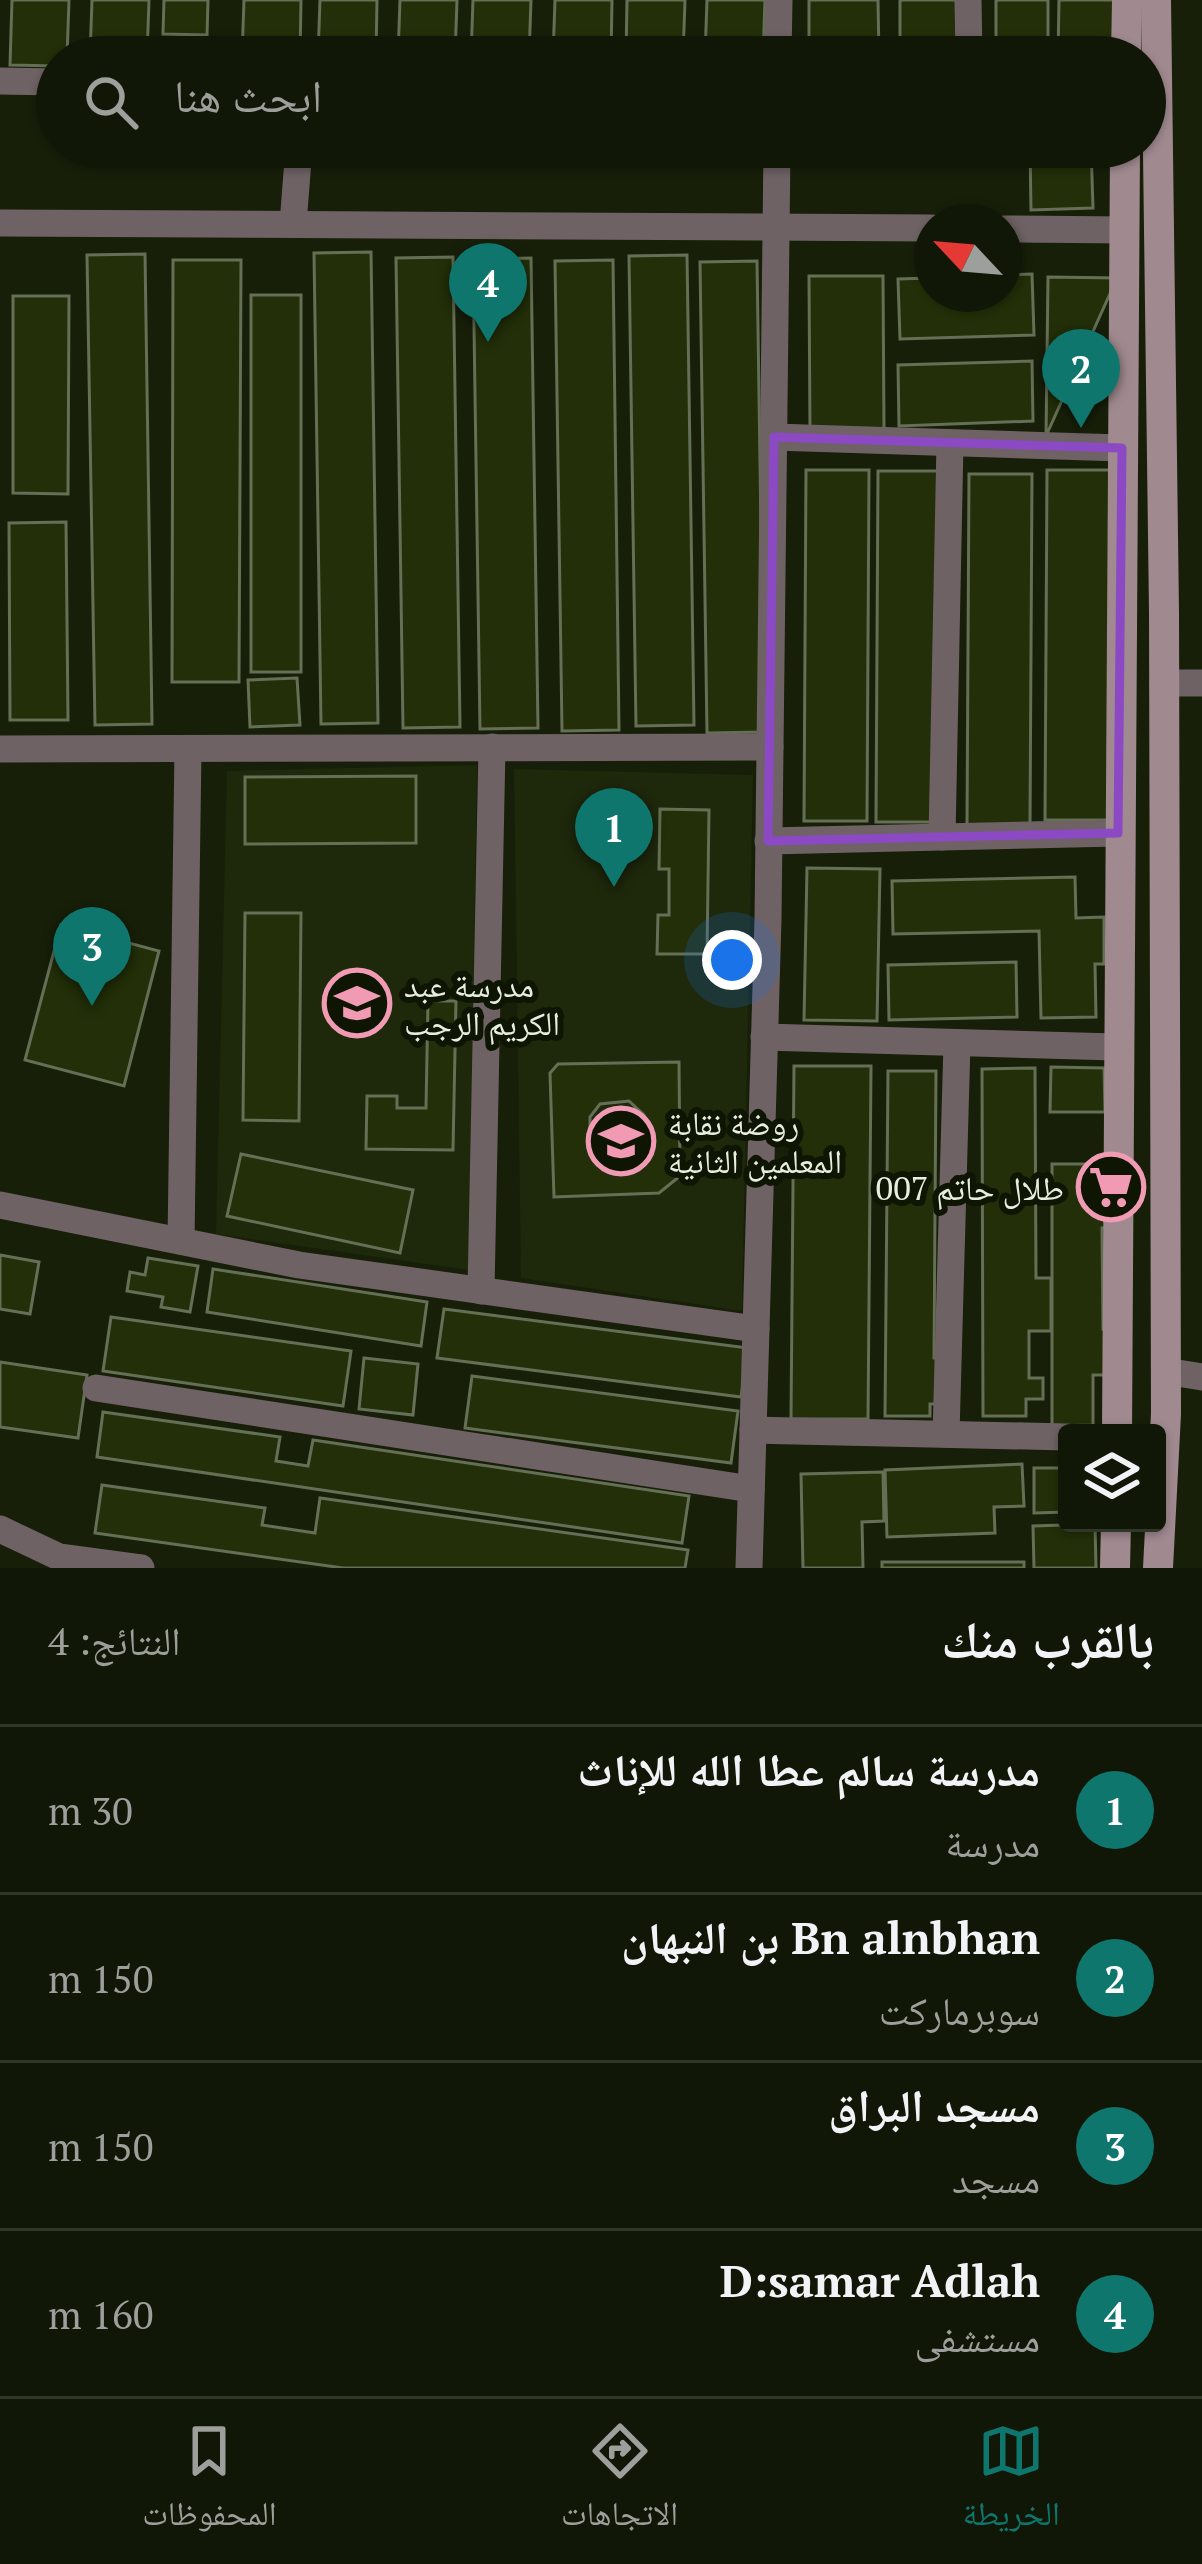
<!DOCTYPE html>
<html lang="ar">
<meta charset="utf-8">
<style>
body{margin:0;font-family:"PT Serif","Noto Naskh Arabic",serif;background:#1a2011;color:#f1f3f6;direction:rtl}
.controls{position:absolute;right:36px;bottom:36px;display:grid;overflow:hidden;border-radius:12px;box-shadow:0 3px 9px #0004}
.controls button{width:108px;height:108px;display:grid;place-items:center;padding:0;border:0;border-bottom:3px solid #303628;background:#111707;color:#f1f3f6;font:60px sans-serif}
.compass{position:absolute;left:914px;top:204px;width:108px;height:108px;border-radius:50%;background:#111707;box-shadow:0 3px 9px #0004;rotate:296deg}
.you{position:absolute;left:732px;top:960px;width:42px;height:42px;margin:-30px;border:9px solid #fff;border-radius:50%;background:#1a73e8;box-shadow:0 0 0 18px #1a73e833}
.badge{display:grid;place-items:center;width:78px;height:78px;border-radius:50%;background:#0f766e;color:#fff;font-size:39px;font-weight:700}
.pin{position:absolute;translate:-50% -99px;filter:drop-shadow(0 3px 6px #0008)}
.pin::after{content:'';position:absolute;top:63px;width:42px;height:36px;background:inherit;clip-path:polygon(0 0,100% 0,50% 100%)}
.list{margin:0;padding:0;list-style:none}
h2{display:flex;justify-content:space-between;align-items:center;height:156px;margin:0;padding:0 48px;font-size:51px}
h2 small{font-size:39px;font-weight:400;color:#9c9f9b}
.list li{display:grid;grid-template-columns:78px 1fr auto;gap:36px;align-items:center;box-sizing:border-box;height:168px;padding:0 48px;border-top:3px solid #303628}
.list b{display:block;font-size:45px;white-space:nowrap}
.list p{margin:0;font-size:39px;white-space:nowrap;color:#9c9f9b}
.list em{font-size:39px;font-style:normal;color:#9c9f9b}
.icon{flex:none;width:66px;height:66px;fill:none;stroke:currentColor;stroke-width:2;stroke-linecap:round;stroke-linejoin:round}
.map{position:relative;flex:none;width:1202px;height:1568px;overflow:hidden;direction:ltr}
.search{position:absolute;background:#111707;box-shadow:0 3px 9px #0004;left:36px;right:36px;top:36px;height:132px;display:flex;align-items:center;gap:30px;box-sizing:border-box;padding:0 42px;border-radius:66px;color:#9c9f9b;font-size:45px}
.sheet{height:828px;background:#111707}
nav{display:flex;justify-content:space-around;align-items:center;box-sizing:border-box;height:168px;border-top:3px solid #303628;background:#111707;font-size:33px;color:#9c9f9b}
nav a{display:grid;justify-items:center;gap:6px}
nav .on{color:#0f766e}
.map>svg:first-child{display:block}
</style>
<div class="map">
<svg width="1202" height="1568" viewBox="0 0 1202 1568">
<rect width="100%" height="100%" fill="#171f09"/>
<g fill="#1e280b">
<polygon points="477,765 469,1270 216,1234 227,771"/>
<polygon points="514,769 753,775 742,1311 521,1278"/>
</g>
<g fill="#222f08" stroke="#646f56" stroke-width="3" fill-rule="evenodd">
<polygon points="12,0 69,0 67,57 57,57 57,66 10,65"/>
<polygon points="92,0 149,0 147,57 90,57"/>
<polygon points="164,0 208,0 207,35 163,34"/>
<polygon points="244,0 301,0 300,57 242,57"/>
<polygon points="320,0 377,0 376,57 318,57"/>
<polygon points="400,0 457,0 455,57 398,57"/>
<polygon points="473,0 531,0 529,57 471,57"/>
<polygon points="555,0 612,0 611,57 553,57"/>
<polygon points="627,0 685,0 683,57 626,57"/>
<polygon points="707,0 765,0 763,57 705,57"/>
<polygon points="809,0 878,0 879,57 809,57"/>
<polygon points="900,0 957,0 958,57 900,57"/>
<rect x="996" y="0" width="52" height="57"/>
<polygon points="1059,0 1116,0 1115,57 1058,57"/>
<polygon points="1030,147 1091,147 1093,208 1031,210"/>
<polygon points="371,252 378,723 321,724 314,253"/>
<polygon points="145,254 152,724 95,725 87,255"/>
<polygon points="687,255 694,725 636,726 629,256"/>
<polygon points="453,257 460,727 403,728 396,258"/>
<polygon points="531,258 538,728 480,729 473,259"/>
<polygon points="173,260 241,260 239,682 172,682"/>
<polygon points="613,260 619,730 562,731 555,261"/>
<polygon points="757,261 764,732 707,733 700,262"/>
<polygon points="1032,274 1034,335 900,339 898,279 932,278 932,294 1004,294 1004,275"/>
<polygon points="809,276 883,276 884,430 810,431"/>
<polygon points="1048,277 1117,278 1046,436"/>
<rect x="251" y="295" width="50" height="377"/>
<polygon points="13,296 69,296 68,494 13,493"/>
<polygon points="1032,361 1033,421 899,426 898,365"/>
<polygon points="806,470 869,470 867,821 804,821"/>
<polygon points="1047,470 1110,470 1109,820 1045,820"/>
<polygon points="878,471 941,471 939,822 876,822"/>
<polygon points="969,474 1032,474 1030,825 967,825"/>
<polygon points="66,522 68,720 10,720 9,523"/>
<polygon points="297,678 300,725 250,727 248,680"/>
<polygon points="416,776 416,843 245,844 245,777"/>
<polygon points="660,809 709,810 707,954 657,954 658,915 669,915 669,869 659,869"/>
<polygon points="807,868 880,869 877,1021 804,1020"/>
<polygon points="1075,877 1076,918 1104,917 1104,964 1095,964 1096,1017 1041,1018 1039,931 893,934 892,881"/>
<polygon points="245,913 301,913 299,1121 243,1120"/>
<polygon points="61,925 159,951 124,1086 25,1060"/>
<polygon points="1016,962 1017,1017 889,1020 888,965"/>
<polygon points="428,1001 456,1001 453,1150 366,1149 367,1096 397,1096 397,1108 426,1108"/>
<path d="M679 1062 680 1176 659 1193 554 1197 550 1073 558 1064ZM629 1101 644 1115 643 1146 632 1158 602 1160 590 1149V1117L600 1104Z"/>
<polygon points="794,1066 871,1066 868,1419 791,1419"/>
<polygon points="1051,1067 1104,1068 1105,1112 1050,1112"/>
<polygon points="1035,1068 1036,1278 1051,1278 1051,1331 1029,1331 1029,1378 1043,1378 1043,1399 1026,1399 1026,1416 983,1416 982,1069"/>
<polygon points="888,1071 936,1071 934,1358 944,1358 943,1404 930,1404 930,1416 885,1416"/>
<polygon points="241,1154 413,1190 400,1253 227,1216"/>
<polygon points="1052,1164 1097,1164 1097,1195 1113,1195 1113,1228 1102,1228 1103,1329 1113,1329 1113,1375 1093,1375 1093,1425 1052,1426"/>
<polygon points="0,1255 39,1262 30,1314 0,1309"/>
<polygon points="148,1258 198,1266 190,1312 161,1307 163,1297 127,1291 130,1272 145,1275"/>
<polygon points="213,1269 427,1302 421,1346 207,1312"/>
<polygon points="444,1309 748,1348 741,1397 437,1358"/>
<polygon points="111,1317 351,1351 343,1406 103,1371"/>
<polygon points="364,1358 418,1364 413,1415 359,1409"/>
<polygon points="0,1362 87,1375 78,1438 0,1427"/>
<polygon points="472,1376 738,1411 731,1463 465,1428"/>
<polygon points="103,1412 280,1437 276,1461 308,1466 313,1440 689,1496 682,1543 97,1457"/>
<polygon points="1022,1464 1024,1506 994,1507 995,1533 887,1537 885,1470"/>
<polygon points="1034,1468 1067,1468 1067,1512 1034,1513"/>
<polygon points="883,1472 884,1521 862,1522 863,1568 803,1568 801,1474"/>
<polygon points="102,1485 265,1508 262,1525 315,1533 320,1498 688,1550 685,1568 343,1568 95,1533"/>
<polygon points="1095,1524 1096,1568 1034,1568 1033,1526"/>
<rect x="882" y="1562" width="142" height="6"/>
</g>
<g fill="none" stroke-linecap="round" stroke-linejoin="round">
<g stroke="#6f6265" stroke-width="27">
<polyline points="968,0 969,57"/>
<polyline points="778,57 779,0"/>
<polyline points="0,81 57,82"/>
<polyline points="0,223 932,228"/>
<polyline points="293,224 299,147"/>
<polyline points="1004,229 1125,230"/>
<polyline points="774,437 1122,448"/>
<polyline points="1163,683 1202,683"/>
<polyline points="0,749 770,747"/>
<polyline points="942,837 950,443"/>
<polyline points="768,841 1118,833"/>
<polyline points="764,1037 1116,1047"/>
<polyline points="0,1205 299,1265 756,1329"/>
<polyline points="181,1241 188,749"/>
<polyline points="481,1291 492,747"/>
<polyline points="1165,1371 1202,1377"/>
<polyline points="96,1388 751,1489"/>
<polyline points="753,1430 1067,1437"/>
<polyline points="946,1434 957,1043"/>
<polyline points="0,1529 59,1557 141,1568"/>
<polyline points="749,1568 768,919 777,147"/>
</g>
<g stroke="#a08a90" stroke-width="30">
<polyline points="1156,0 1164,612 1166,1414 1158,1568"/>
<polyline points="1126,57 1127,0"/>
<polyline points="1117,1433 1125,147"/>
<polyline points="1115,1568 1116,1523"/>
</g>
</g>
<path fill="none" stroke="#8b49c4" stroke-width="9" stroke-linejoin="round" d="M774 437 1122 448 1118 833 768 841Z"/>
<defs>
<symbol id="school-ring" viewBox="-11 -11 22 22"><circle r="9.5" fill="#0e1502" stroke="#f19ab3" stroke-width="1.5"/><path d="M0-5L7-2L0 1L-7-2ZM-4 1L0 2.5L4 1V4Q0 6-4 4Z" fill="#f19ab3"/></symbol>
<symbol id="supermarket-ring" viewBox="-11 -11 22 22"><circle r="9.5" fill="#0e1502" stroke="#f19ab3" stroke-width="1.5"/><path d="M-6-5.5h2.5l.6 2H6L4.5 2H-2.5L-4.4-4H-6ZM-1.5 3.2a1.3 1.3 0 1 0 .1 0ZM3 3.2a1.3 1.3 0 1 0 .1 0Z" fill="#f19ab3"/></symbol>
</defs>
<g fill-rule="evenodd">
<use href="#school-ring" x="319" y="965" width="76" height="76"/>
<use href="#school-ring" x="583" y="1103" width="76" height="76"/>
<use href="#supermarket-ring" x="1073" y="1149" width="76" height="76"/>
</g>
<g text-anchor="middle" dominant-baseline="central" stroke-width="12" stroke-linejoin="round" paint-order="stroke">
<g font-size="33" fill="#e7eddf" stroke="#0e1502" text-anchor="start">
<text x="404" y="984">مدرسة عبد<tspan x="404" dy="38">الكريم الرجب</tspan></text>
<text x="668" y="1122">روضة نقابة<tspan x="668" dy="38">المعلمين الثانية</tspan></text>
<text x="1064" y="1187" text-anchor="end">طلال حاتم 007</text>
</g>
</g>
</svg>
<div class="controls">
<button><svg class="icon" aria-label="layers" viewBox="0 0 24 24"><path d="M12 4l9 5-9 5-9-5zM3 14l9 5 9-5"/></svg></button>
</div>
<svg class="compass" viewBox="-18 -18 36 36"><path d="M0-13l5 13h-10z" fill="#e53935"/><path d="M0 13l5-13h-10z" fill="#9c9f9b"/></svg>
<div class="you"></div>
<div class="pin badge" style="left:614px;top:887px">1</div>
<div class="pin badge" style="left:1081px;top:428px">2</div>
<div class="pin badge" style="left:92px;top:1006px">3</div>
<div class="pin badge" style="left:488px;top:342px">4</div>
<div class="search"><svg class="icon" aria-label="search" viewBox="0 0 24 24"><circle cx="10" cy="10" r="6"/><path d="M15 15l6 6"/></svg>ابحث هنا</div>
</div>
<section class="sheet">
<h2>بالقرب منك<small>النتائج: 4</small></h2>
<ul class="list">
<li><span class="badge">1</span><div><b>مدرسة سالم عطا الله للإناث</b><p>مدرسة</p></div><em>30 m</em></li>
<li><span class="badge">2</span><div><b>Bn alnbhan بن النبهان</b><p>سوبرماركت</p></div><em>150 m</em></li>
<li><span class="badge">3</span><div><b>مسجد البراق</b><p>مسجد</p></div><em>150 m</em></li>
<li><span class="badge">4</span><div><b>D:samar Adlah</b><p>مستشفى</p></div><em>160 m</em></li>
</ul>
</section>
<nav>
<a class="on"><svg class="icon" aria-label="map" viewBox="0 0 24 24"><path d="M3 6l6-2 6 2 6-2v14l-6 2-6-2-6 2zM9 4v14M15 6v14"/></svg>الخريطة</a>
<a><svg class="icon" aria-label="directions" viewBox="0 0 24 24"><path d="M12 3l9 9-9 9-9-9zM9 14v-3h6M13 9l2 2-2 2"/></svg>الاتجاهات</a>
<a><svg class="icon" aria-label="saved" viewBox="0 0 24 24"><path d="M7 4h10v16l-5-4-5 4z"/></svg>المحفوظات</a>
</nav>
